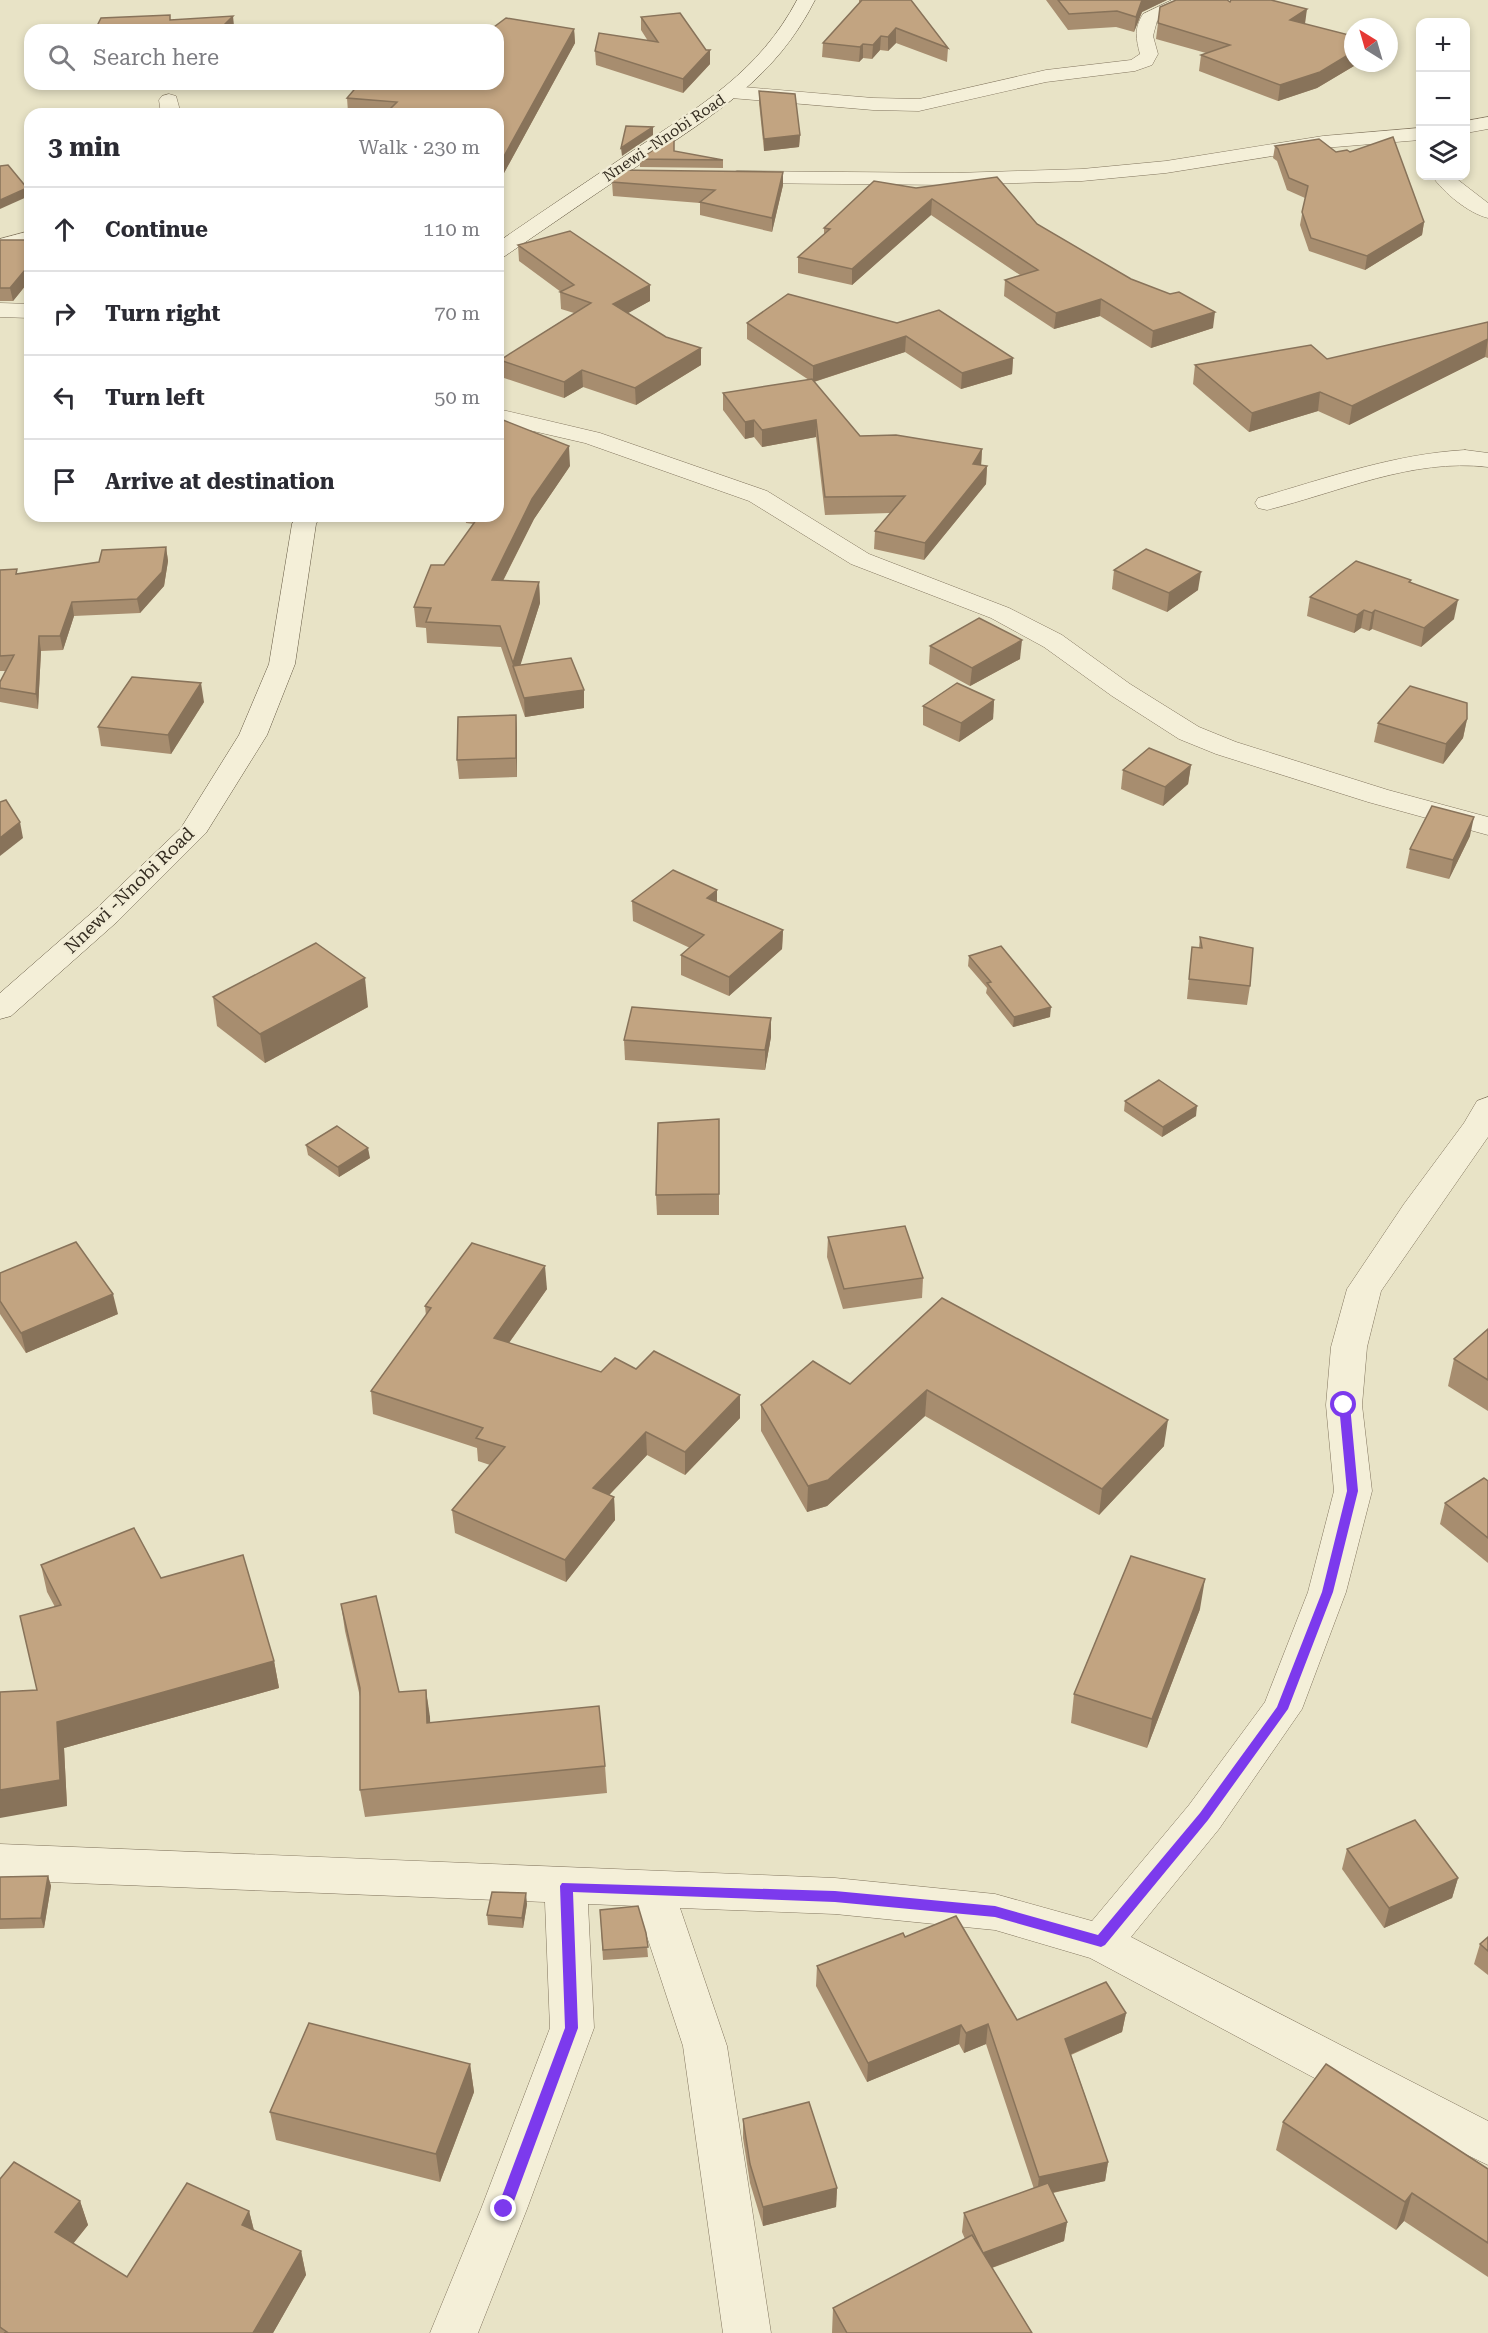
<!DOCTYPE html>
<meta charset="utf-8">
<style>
body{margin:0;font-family:"Roboto Serif",serif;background:#f7f7f7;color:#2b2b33}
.controls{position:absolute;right:18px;top:18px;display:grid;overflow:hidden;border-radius:12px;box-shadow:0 3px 9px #0003}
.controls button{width:54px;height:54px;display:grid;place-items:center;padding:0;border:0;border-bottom:2px solid #e1e1e2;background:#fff;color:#2b2b33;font:30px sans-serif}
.compass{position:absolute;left:1344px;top:18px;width:54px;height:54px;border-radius:50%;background:#fff;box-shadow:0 3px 9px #0003;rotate:323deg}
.stop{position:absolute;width:18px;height:18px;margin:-14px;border:4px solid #7c3aed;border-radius:50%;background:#fff}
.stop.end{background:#7c3aed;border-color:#fff;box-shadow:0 2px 6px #0008}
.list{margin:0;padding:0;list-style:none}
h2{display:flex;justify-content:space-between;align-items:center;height:78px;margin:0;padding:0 24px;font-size:26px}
h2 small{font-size:20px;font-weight:400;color:#7c7c81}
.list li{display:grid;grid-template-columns:39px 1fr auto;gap:18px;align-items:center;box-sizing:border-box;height:84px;padding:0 24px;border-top:2px solid #e1e1e2}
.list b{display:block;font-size:22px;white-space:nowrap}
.list em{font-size:20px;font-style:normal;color:#7c7c81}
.icon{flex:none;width:33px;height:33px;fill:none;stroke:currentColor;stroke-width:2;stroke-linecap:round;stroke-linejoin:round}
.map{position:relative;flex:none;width:1488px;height:2333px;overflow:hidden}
.search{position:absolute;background:#fff;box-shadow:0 3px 9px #0003;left:24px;top:24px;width:480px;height:66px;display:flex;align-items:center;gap:15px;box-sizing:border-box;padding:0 21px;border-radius:18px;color:#7c7c81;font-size:22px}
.panel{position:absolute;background:#fff;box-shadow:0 3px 9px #0003;left:24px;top:108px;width:480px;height:414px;border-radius:18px}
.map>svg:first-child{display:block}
</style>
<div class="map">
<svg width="1488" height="2333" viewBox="0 0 1488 2333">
<rect width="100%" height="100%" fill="#e8e3c6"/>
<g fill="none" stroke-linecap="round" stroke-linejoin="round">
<defs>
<g id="minor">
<path d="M1172 0H1195L1192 4 1157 21 1153 36 1158 54 1152 65 1135 71 1046 82 919 111 873 110 731 98 724 96 721 92 724 88 731 86 873 98 919 99 1046 70 1131 60 1140 54C1136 39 1134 28 1143 14Z"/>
<polygon points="169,94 176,96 181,114 161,114 159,100 162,96"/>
<polygon points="1488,117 1488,129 1466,133 1466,121"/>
<polygon points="1420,128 1420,140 1323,148 1166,173 1082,181 955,185 737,183 730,181 727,177 730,173 737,171 955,173 1082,169 1166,161 1323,136"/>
<path d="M1432 176H1453L1488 203V218C1468 213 1444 193 1432 176Z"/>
<polygon points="30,231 30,243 0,251 0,239"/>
<polygon points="0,303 30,304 30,318 0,317"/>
<polygon points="498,409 600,433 767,491 869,554 1009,608 1062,635 1130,684 1199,727 1236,742 1388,790 1488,817 1488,835 1368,802 1216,754 1179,739 1112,696 1044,647 991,618 851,564 749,501 585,443 498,423"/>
<path d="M1465 450 1488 453V467C1412 458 1340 492 1267 510L1258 508 1255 503 1258 498C1327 478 1394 454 1465 450Z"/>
<polygon points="1488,1097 1488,1137 1381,1291 1367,1347 1362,1405 1372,1491 1346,1592 1302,1709 1219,1829 1131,1937 1488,2121 1488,2165 1380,2113 1090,1958 995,1930 835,1914 680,1908 727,2046 771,2333 723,2333 683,2046 637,1906 588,1904 594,2028 527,2209 478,2333 430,2333 481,2209 550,2028 545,1902 0,1880 0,1844 835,1878 995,1894 1092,1921 1189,1805 1265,1702 1308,1592 1334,1491 1326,1405 1331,1347 1347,1289 1404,1204 1464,1123 1477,1101"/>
</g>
<g id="secondary">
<path d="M797 0H815C775 79 715 113 645 161 598 192 552 224 505 256L498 258V242C543 211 589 180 634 150 700 106 759 72 797 0Z"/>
<polygon points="296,516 320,516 316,524 295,664 267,735 206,833 118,921 11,1016 0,1019 0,993 96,909 181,828 239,735 269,664 292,524"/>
</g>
</defs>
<use href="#minor" stroke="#82755e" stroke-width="1"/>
<use href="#secondary" stroke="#635741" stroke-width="1"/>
<use href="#minor" fill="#f4efd8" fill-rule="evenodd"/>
<use href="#secondary" fill="#f4efd8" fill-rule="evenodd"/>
</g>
<g fill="#a78d6f">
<polygon points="859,0 911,0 948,48 947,62 896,43 888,51 880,50 872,59 863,58 859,62 822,57 823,43 859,3"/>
<polygon points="1046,0 1167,0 1142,12 1134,32 1116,27 1068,30"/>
<polygon points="1230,2 1305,24 1353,63 1359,63 1317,88 1278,101 1199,71 1201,55 1206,53 1156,39 1158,23"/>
<polygon points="641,17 710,64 683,93 596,65 595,51 648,41 641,30"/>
<polygon points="574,29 575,43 498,184 498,114 368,114 348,112 347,98"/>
<polygon points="759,91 800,135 799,147 764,151 759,103"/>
<polygon points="1275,146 1424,222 1422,235 1365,270 1309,251 1300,225 1305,198 1287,190 1277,161 1273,158"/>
<polygon points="674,151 723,160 723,168 640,167 640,159"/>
<polygon points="874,181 1037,224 1213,328 1151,348 1100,316 1054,329 1004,296 1005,280 1020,275 931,215 852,285 798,273 798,257 824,234 824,228"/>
<polygon points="612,182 783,185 772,232 700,215 700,203 613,196"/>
<polygon points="0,240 30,240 30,280 13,301 0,301"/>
<polygon points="518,245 650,301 627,313 701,365 636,405 583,387 564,398 501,377 500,360 574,313 561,309 560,292 561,292 519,261"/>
<polygon points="788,294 1013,358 1012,374 961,389 905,352 814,382 860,436 982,449 981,465 987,466 986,484 924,560 874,549 875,531 890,513 825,515 816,437 762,447 754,437 745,439 723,410 723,393 809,380 747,339 747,323"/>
<polygon points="1488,322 1488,358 1485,357 1349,425 1318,411 1249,432 1193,384 1195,365 1327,359"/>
<polygon points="570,466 534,519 503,581 539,582 540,603 520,665 584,690 584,708 525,717 501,647 427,643 426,628 416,627 414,607 474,524 466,523 465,516 498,516"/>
<polygon points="166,547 168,561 164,586 140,613 74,616 63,650 41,651 38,709 0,702 0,682 6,671 0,671 0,570 18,574 99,562"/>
<polygon points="1114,570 1198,590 1167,612 1112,589"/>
<polygon points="1411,583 1454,619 1421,647 1372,629 1369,631 1361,628 1354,633 1307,616 1310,597"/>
<polygon points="930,646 1020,659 970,686 929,664"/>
<polygon points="994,700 993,719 959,742 923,725 923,706"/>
<polygon points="204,702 171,754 101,746 98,727"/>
<polygon points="516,715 517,734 517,777 459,779 457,760"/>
<polygon points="1467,719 1463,738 1443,764 1374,742 1378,723"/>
<polygon points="1191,765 1188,784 1163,806 1121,789 1123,770"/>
<polygon points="1470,836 1449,879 1406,868 1410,849"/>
<polygon points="717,890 717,902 783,930 782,949 729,996 681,975 681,955 690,948 633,921 632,901"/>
<polygon points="1200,937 1250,986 1247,1005 1187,999 1192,947 1199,948"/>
<polygon points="969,956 1050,1017 1013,1027 986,993 987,988 968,966"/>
<polygon points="213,997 368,1007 265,1063 217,1026"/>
<polygon points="771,1037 765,1070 625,1060 624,1040"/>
<polygon points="1125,1101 1196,1116 1162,1137 1124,1111"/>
<polygon points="719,1119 719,1215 657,1215 656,1195"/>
<polygon points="306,1145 370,1158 339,1177 308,1155"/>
<polygon points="828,1237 923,1278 922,1298 843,1309 827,1257"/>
<polygon points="0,1273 118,1314 26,1353 0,1314"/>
<polygon points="547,1289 509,1343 601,1372 636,1369 740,1418 685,1475 647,1455 609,1495 614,1497 615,1520 566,1582 455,1533 452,1510 490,1465 478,1461 477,1448 373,1414 371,1391 426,1316 425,1306"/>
<polygon points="942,1298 1164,1446 1099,1515 925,1416 827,1506 807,1512 761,1431 761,1405 850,1384"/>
<polygon points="1488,1329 1488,1411 1448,1386 1454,1359"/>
<polygon points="1488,1481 1488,1563 1440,1524 1445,1503"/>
<polygon points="41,1565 161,1578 274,1661 279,1688 64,1748 67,1806 37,1690 55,1607 47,1592"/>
<polygon points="341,1604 399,1692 426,1690 430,1723 605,1766 607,1793 365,1817 360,1790 360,1697 345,1631"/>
<polygon points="1200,1609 1147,1748 1071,1723 1074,1694"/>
<polygon points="1347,1849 1458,1878 1452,1898 1384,1928 1342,1869"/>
<polygon points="48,1876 51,1886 44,1928 0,1929 0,1877"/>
<polygon points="527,1904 523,1928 488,1925 487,1915"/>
<polygon points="600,1910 646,1933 648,1957 603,1960"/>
<polygon points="905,1937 1017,2020 1126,2013 1122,2032 1071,2055 1108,2162 1105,2181 1053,2193 1067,2222 1064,2241 992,2268 1032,2333 832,2333 833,2308 965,2239 962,2232 964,2213 1034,2189 986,2044 964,2053 959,2044 867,2082 816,1986 817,1966"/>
<polygon points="1488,1937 1488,1975 1474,1964 1480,1944"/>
<polygon points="470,2064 474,2092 440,2182 276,2140 270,2112"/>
<polygon points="743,2119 837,2188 836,2207 763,2226 750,2183 743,2138"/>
<polygon points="1283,2122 1488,2169 1488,2277 1404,2221 1396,2230 1276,2150"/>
<polygon points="0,2179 80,2201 88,2225 73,2244 127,2277 249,2211 254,2230 301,2251 306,2275 273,2333 0,2333"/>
</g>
<g fill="#88735a">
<polygon points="1142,0 1167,0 1142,12 1134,32 1136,17"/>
<polygon points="1307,9 1305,24 1290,20"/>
<polygon points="233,16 234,26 230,30 219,30"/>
<polygon points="896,28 896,43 888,51 888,37"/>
<polygon points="574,29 575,43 498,184 498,167"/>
<polygon points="881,36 880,50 872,59 873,45"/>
<polygon points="863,44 863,58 859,62 860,47"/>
<polygon points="710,50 710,64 683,93 683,79"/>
<polygon points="1353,52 1353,63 1359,63 1317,88 1278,101 1280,85"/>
<polygon points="653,127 653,135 622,156 621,148"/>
<polygon points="800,135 799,147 764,151 764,139"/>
<polygon points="783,172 783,185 772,232 772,218"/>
<polygon points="27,188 29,196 0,209 0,200"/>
<polygon points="932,199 931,215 852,285 852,269"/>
<polygon points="1424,222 1422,235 1365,270 1367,256"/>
<polygon points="30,264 30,280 13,301 10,288"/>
<polygon points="650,285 650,301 614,321 613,304"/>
<polygon points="1101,299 1100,316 1054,329 1056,313"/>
<polygon points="1215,312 1213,328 1151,348 1153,331"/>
<polygon points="906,336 905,352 813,382 813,366"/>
<polygon points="1488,339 1485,357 1349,425 1352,406"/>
<polygon points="701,348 701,365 636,405 635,388"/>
<polygon points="1013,358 1012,374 961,389 962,373"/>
<polygon points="582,370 583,387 564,398 564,382"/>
<polygon points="1320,392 1318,411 1249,432 1252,413"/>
<polygon points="754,420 754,437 745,439 745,422"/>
<polygon points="816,420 816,437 762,447 762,430"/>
<polygon points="569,446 570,466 534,519 493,600 492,580 532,499"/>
<polygon points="982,449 981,466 973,464"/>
<polygon points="987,466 986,484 924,560 925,543"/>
<polygon points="166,547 168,561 164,586 140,613 137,599"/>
<polygon points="1201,572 1198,590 1167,612 1169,593"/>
<polygon points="539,582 540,603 517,676 513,666 514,684 513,663"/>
<polygon points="1458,600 1454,619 1421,647 1424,628"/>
<polygon points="72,602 74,616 63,650 60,636"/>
<polygon points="1364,610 1361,628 1354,633 1357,615"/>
<polygon points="1375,610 1372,629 1369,631 1372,613"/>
<polygon points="39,636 41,651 38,709 36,694"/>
<polygon points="1022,640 1020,659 970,686 972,668"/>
<polygon points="201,683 204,702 171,754 168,735"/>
<polygon points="584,690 584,708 525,717 524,698"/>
<polygon points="994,700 993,719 959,742 961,723"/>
<polygon points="516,715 517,734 517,777 516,758"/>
<polygon points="1467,719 1463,738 1443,764 1446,744"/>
<polygon points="1191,765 1188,784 1163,806 1165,787"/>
<polygon points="1474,817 1470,836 1449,879 1453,860"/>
<polygon points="20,822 23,838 0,856 0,838"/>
<polygon points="717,890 717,910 707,898"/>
<polygon points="783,930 782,949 729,996 729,977"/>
<polygon points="365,978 368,1007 265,1063 260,1034"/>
<polygon points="1051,1007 1050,1017 1013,1027 1014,1017"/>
<polygon points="771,1018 771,1037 765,1070 765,1050"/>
<polygon points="1197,1106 1196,1116 1162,1137 1163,1127"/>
<polygon points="368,1148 370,1158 339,1177 338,1167"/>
<polygon points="545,1266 547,1289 496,1361 494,1338"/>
<polygon points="113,1294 118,1314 26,1353 21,1333"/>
<polygon points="927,1390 925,1416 827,1506 807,1512 808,1486"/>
<polygon points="740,1395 740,1418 685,1475 685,1452"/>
<polygon points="1168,1420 1164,1446 1099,1515 1102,1489"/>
<polygon points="646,1432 647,1455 594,1511 593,1488"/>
<polygon points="614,1497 615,1520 566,1582 565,1560"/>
<polygon points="1205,1579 1200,1609 1147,1748 1152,1719"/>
<polygon points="274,1661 279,1688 64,1748 67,1806 0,1818 0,1790 57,1722"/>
<polygon points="426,1690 430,1717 431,1750 427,1723"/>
<polygon points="48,1876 51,1886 44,1928 41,1918"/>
<polygon points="1458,1878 1452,1898 1384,1928 1389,1908"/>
<polygon points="526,1893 527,1904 523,1928 522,1918"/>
<polygon points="1126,2013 1122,2032 1062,2058 1065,2039"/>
<polygon points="988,2024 986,2044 964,2053 966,2033"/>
<polygon points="961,2025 959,2044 867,2082 868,2063"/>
<polygon points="470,2064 474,2092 440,2182 436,2154"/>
<polygon points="1108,2162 1105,2181 1037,2196 1039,2177"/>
<polygon points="837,2188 836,2207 763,2226 763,2207"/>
<polygon points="1412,2193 1404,2221 1396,2230 1405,2202"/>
<polygon points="80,2201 88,2225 63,2256 55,2232"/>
<polygon points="249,2211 255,2235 242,2225"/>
<polygon points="1067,2222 1064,2241 980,2272 982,2253"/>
<polygon points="301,2251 306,2275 273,2333 253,2333"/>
</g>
<g fill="#c2a481" stroke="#88735a" stroke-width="1.5">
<polygon points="862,0 911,0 948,48 896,28 888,37 881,36 873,45 863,44 860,47 823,43"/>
<polygon points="1058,0 1142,0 1136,17 1117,11 1069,14"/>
<polygon points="1176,0 1227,0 1230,2 1231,0 1271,0 1307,9 1290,20 1353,36 1353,52 1320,72 1280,85 1201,55 1230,45 1158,23 1160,7"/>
<polygon points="680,13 706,50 710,50 683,79 595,51 599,33 658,42 641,17"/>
<polygon points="170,15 170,20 233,16 219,30 95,30 101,18"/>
<polygon points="506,18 574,29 498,167 498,114 394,114 386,113 397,102 347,98 359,84 498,84 498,30 490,30"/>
<polygon points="414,25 438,30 410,30"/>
<polygon points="759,91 795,94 800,135 764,139"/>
<polygon points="626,126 653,127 621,148"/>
<polygon points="674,136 674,151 723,160 640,159"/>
<polygon points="1393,137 1424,222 1367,256 1311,238 1302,212 1308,186 1289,178 1278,149 1275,146 1319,139 1336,152 1347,150 1350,152"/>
<polygon points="8,165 27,188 0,200 0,166"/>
<polygon points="615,170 783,172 772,218 700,202 715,190 612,182"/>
<polygon points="997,177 1037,224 1131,279 1170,294 1179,292 1215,312 1153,331 1101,299 1056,313 1005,280 1038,270 932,199 852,269 798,257 830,229 824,228 874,181 916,188"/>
<polygon points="570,231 650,285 613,304 666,337 701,348 635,388 582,370 564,382 500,360 591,303 560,292 574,285 518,245"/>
<polygon points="0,240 30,240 30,264 10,288 0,288"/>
<polygon points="788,294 897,323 939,310 1013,358 962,373 906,336 813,366 747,323"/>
<polygon points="1488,322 1488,339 1352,406 1320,392 1252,413 1195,365 1311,345 1327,359"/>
<polygon points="812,379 860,436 896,435 982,449 973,464 987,466 925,543 875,531 905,496 825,497 816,420 762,430 754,420 745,422 723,393"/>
<polygon points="498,418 569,446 532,499 492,580 539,582 513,663 500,626 426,622 431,608 414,607 431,565 444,565 479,516 498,516"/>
<polygon points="166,547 162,572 137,599 72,602 60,636 39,636 36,694 0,688 0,682 14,655 0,656 0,570 17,569 16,574 99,562 102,550"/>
<polygon points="1146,549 1201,572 1169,593 1114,570"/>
<polygon points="1356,561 1411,580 1409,582 1458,600 1424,628 1375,610 1372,613 1364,610 1357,615 1310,597"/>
<polygon points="979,618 1022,640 972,668 930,646"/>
<polygon points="571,658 584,690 524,698 513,666"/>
<polygon points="132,677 201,683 168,735 98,727"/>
<polygon points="957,683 994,700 961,723 923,706"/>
<polygon points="1410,686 1467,703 1467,719 1446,744 1378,723"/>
<polygon points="516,715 516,758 457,760 458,717"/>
<polygon points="1149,748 1191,765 1165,787 1123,770"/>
<polygon points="6,800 20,822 0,838 0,802"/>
<polygon points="1432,806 1474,817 1453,860 1410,849"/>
<polygon points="673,870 717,890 707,898 783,930 729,977 681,955 704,935 632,901"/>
<polygon points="1200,937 1253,948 1250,986 1189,979 1192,947 1202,948"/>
<polygon points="316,943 365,978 260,1034 213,997"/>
<polygon points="1001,946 1051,1007 1014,1017 987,983 991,982 969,956"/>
<polygon points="632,1007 771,1018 765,1050 624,1040"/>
<polygon points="1159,1080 1197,1106 1163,1127 1125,1101"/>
<polygon points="719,1119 719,1194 656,1195 658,1123"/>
<polygon points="337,1126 368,1148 338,1167 306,1145"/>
<polygon points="905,1226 923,1278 844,1289 828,1237"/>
<polygon points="76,1242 113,1294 21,1333 0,1301 0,1273"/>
<polygon points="472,1243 545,1266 494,1338 601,1372 615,1358 636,1369 654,1351 740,1395 685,1452 646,1432 593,1488 614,1497 565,1560 452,1510 505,1447 476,1438 483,1428 371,1391 431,1308 425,1306"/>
<polygon points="942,1298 1168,1420 1102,1489 927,1390 828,1480 808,1486 761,1405 813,1361 850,1384"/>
<polygon points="1488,1329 1488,1380 1454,1359"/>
<polygon points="1484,1478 1488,1481 1488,1538 1445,1503"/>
<polygon points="134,1528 161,1578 243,1555 274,1661 57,1722 60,1780 0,1790 0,1692 37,1690 20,1616 61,1605 41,1565"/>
<polygon points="1131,1556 1205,1579 1152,1719 1074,1694"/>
<polygon points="376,1596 399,1692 426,1690 427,1723 599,1706 605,1766 360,1790 360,1688 341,1604"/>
<polygon points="1415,1820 1458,1878 1389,1908 1347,1849"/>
<polygon points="48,1876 41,1918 0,1919 0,1877"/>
<polygon points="492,1892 526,1893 522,1918 487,1915"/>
<polygon points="638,1906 646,1933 648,1947 603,1950 600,1910"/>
<polygon points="956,1916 1017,2020 1106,1982 1126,2013 1065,2039 1108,2162 1039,2177 988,2024 966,2033 961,2025 868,2063 817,1966 903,1933 905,1937"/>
<polygon points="1488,1937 1488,1951 1480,1944"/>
<polygon points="309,2023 470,2064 436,2154 270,2112"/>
<polygon points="1326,2064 1488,2169 1488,2243 1412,2193 1405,2202 1283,2122"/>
<polygon points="809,2102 837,2188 763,2207 750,2164 743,2119"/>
<polygon points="14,2162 80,2201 55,2232 127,2277 187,2183 249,2211 242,2225 301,2251 253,2333 4,2333 7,2332 0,2327 0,2179"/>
<polygon points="1048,2183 1067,2222 983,2253 964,2213"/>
<polygon points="972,2235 1032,2333 847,2333 833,2308"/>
</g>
<polygon fill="#7c3aed" points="1344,1401 1350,1405 1358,1491 1333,1592 1288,1709 1208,1820 1105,1945 1101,1947 995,1917 835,1902 573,1892 578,2028 511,2209 509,2214 504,2216 499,2214 497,2209 565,2028 560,1886 562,1883 835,1891 995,1906 1098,1935 1200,1813 1277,1707 1322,1592 1347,1491 1339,1405"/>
<g text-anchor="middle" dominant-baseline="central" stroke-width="5" stroke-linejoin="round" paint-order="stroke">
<g font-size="15" fill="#342c20" stroke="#f1ecd5">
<text transform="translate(664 138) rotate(-34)">Nnewi -Nnobi Road</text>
</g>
<g font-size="18" fill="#342c20" stroke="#f1ecd5">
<text transform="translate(129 890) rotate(-44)">Nnewi -Nnobi Road</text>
</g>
</g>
</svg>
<div class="controls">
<button>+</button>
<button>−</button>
<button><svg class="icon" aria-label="layers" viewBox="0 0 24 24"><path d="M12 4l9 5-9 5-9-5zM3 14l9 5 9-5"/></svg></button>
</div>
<svg class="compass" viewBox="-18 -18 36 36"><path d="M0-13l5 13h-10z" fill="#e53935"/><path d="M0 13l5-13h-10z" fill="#7c7c81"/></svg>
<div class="stop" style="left:1344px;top:1405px"></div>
<div class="stop end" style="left:504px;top:2209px"></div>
<div class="search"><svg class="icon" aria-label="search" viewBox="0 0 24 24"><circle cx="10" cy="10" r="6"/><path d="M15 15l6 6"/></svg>Search here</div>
<section class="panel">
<h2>3 min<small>Walk · 230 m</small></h2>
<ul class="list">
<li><svg class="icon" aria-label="ahead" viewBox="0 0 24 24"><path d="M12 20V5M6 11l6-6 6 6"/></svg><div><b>Continue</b></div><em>110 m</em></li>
<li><svg class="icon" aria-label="right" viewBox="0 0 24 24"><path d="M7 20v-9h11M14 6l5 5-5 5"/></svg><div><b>Turn right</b></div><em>70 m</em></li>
<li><svg class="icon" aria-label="left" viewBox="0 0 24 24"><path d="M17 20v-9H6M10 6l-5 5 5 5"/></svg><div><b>Turn left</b></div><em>50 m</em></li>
<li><svg class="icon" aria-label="arrive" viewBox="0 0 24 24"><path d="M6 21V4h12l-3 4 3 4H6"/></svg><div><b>Arrive at destination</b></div></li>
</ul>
</section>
</div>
